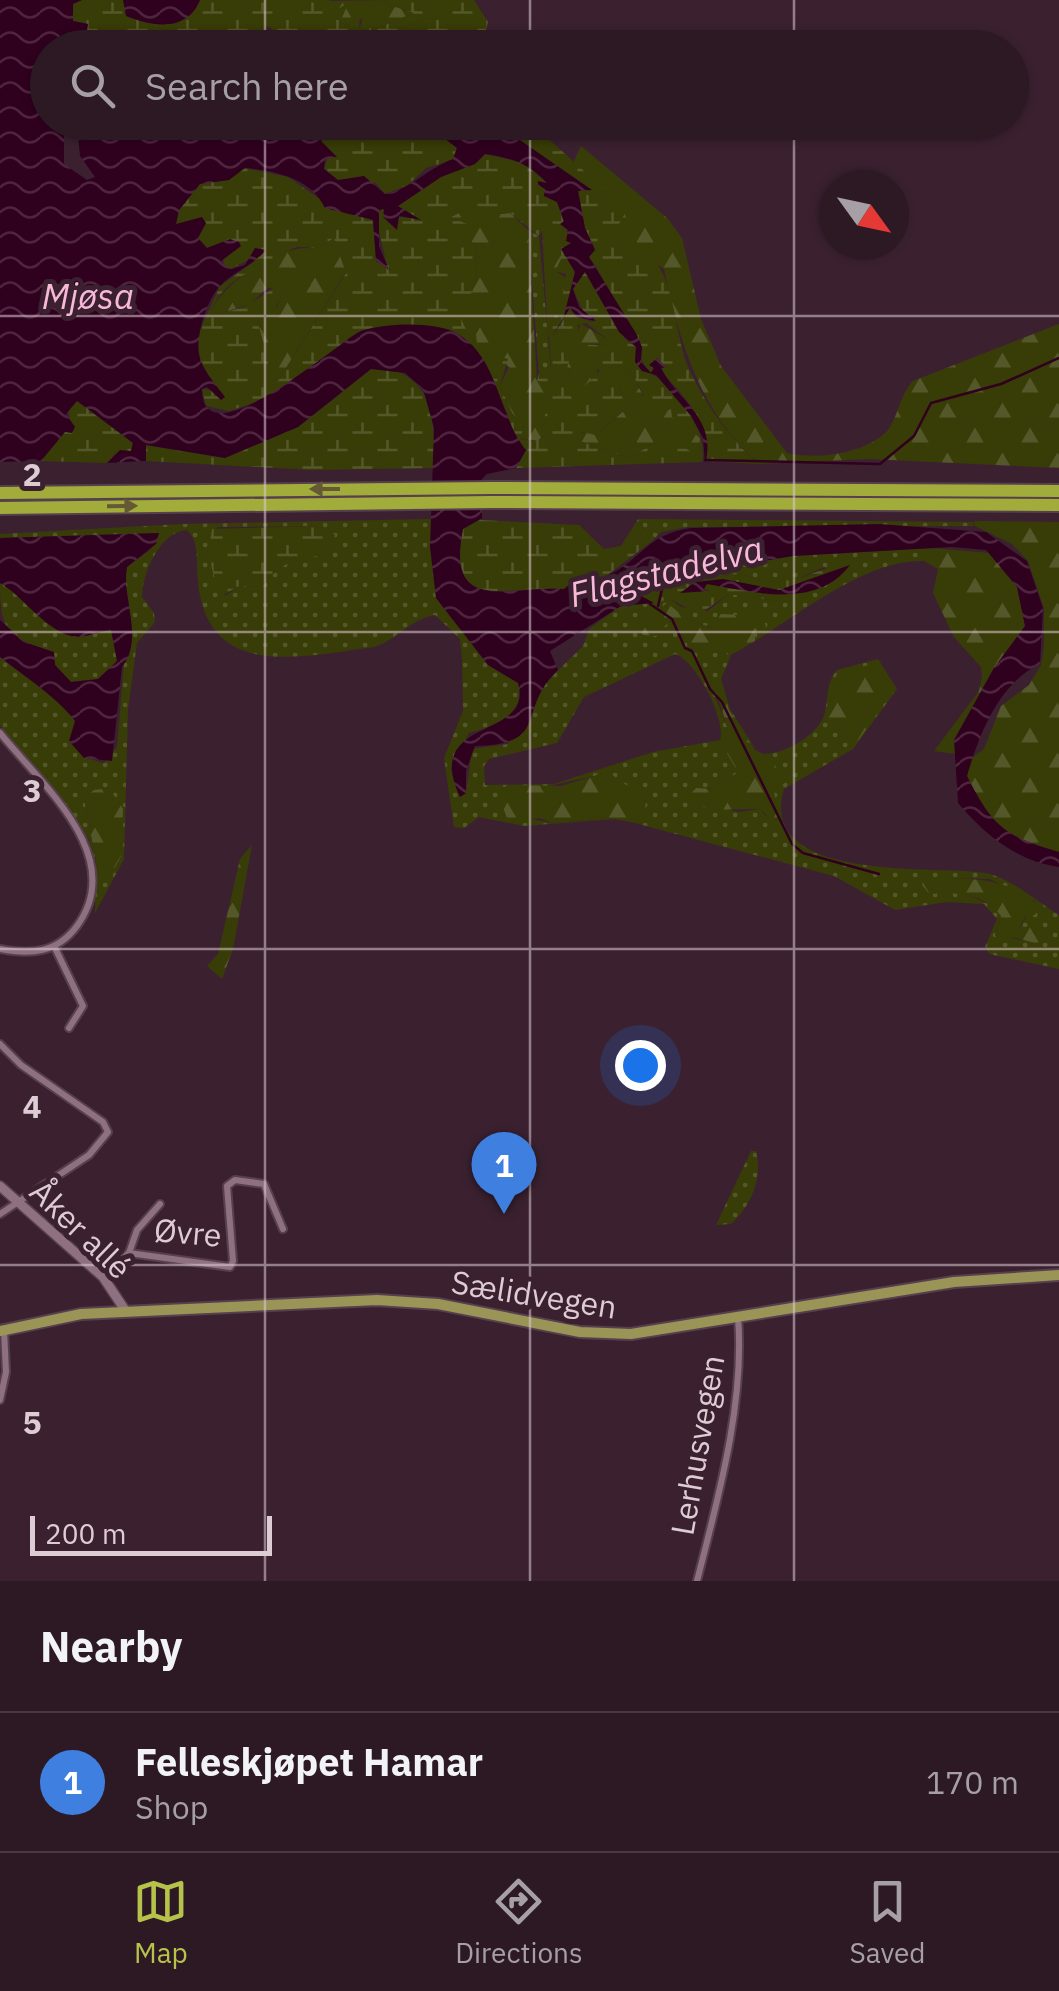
<!DOCTYPE html>
<meta charset="utf-8">
<style>
body{margin:0;font-family:"IBM Plex Sans",sans-serif;background:#34222c;color:#f1f3f6}
.compass{position:absolute;left:819px;top:170px;width:90px;height:90px;border-radius:50%;background:#2c1924;box-shadow:0 2px 8px #0004;rotate:123deg}
.scale{position:absolute;left:30px;bottom:25px;width:242px;box-sizing:border-box;padding-left:10px;border:5px solid #deccd4;border-top:0;font-size:28px;line-height:35px;white-space:nowrap;color:#deccd4;-webkit-text-stroke:8px #3b2130;paint-order:stroke}
.you{position:absolute;left:640px;top:1065px;width:35px;height:35px;margin:-25px;border:8px solid #fff;border-radius:50%;background:#1a73e8;box-shadow:0 0 0 15px #1a73e833}
.badge{display:grid;place-items:center;width:65px;height:65px;border-radius:50%;background:#b6c249;color:#fff;font-size:32px;font-weight:700}
.pin{position:absolute;translate:-50% -82px;filter:drop-shadow(0 2px 5px #0008)}
.pin::after{content:'';position:absolute;top:52px;width:35px;height:30px;background:inherit;clip-path:polygon(0 0,100% 0,50% 100%)}
.list{margin:0;padding:0;list-style:none}
h2{display:flex;justify-content:space-between;align-items:center;height:130px;margin:0;padding:0 40px;font-size:42px}
h2 small{font-size:32px;font-weight:400;color:#a6a0a6}
.list li{display:grid;grid-template-columns:65px 1fr auto;gap:30px;align-items:center;box-sizing:border-box;height:140px;padding:0 40px;border-top:2px solid #483841}
.list b{display:block;font-size:38px;white-space:nowrap}
.list p{margin:0;font-size:32px;white-space:nowrap;color:#a6a0a6}
.list em{font-size:32px;font-style:normal;color:#a6a0a6}
.icon{flex:none;width:55px;height:55px;fill:none;stroke:currentColor;stroke-width:2;stroke-linecap:round;stroke-linejoin:round}
.map{position:relative;flex:none;width:1059px;height:1581px;overflow:hidden}
.search{position:absolute;background:#2c1924;box-shadow:0 2px 8px #0004;left:30px;right:30px;top:30px;height:110px;display:flex;align-items:center;gap:25px;box-sizing:border-box;padding:0 35px;border-radius:55px;color:#a6a0a6;font-size:38px}
.sheet{height:270px;background:#2c1924}
nav{display:flex;justify-content:space-around;align-items:center;box-sizing:border-box;height:140px;border-top:2px solid #483841;background:#2c1924;font-size:28px;color:#a6a0a6}
nav a{display:grid;justify-items:center;gap:5px}
nav .on{color:#b6c249}
.map>svg:first-child{display:block}
</style>
<div class="map">
<svg width="1059" height="1581" viewBox="0 0 1059 1581">
<defs>
<pattern id="grass-dots" width="8" height="8" patternUnits="userSpaceOnUse" patternTransform="scale(2.5)"><rect width="8" height="8" fill="#383c06"/><path d="M2 2h.1M6 6h.1" fill="none" stroke="#545729" stroke-width="1.8" stroke-linecap="round"/></pattern>
<pattern id="forest-firs" width="22" height="20" patternUnits="userSpaceOnUse" patternTransform="scale(2.5)"><rect width="22" height="20" fill="#383c06"/><path d="M5 1l3.5 6h-7zM16 11l3.5 6h-7z" fill="#545729"/></pattern>
<pattern id="wetland-marsh" width="20" height="14" patternUnits="userSpaceOnUse" patternTransform="scale(2.5)"><rect width="20" height="14" fill="#383c06"/><path d="M1 5h8M5 5V1M11 12h8M15 12V8" fill="none" stroke="#545729"/></pattern>
<pattern id="water-waves" width="16" height="10" patternUnits="userSpaceOnUse" patternTransform="scale(2.5)"><rect width="16" height="10" fill="#30001f"/><path d="M0 5q4-4 8 0t8 0" fill="none" stroke="#4e243f"/></pattern>
</defs>
<rect width="100%" height="100%" fill="#3b2130"/>
<g fill="url(#grass-dots)" fill-rule="evenodd">
<polygon points="528,230 539,236 551,370 539,373"/>
<path d="M432 519 436 598 488 665 518 683C526 715 495 726 469 733L451 769 460 797 466 793 472 749 508 744 533 707 541 687 583 646 589 629 621 606 670 599 681 607 708 611 729 594 786 602 840 577 824 567 792 581 765 582 740 574 691 580 692 575 793 556 932 548 924 561C867 559 802 612 755 641L743 615 717 620 712 628 687 619 668 621 677 624 690 648 731 655 721 679 730 709 758 753C779 758 816 737 824 716 829 700 825 684 837 670L878 659 897 689 853 749 784 789C755 884 938 865 985 873 1009 877 1038 902 1059 915V969L989 954 985 947 997 919 984 904 947 902 895 910 834 876 631 822 614 819 524 826 479 817 464 828 454 827 444 758 463 711 462 658 460 639 435 615C412 618 397 640 374 647 303 656 208 682 198 582 196 564 200 542 187 530 160 531 142 574 142 597L154 613 155 622 137 643 128 709 124 859 95 913 96 862 88 838 0 726V657C25 677 57 697 76 721 65 747 80 757 104 763L117 747 129 603 124 583 127 567 150 550 159 533 0 538V534L182 524ZM322 526 319 556C293 552 276 569 262 587L239 586 225 596 217 527ZM675 654C696 660 727 720 720 740L653 752 554 784 485 785 484 766 489 759 557 743 584 697ZM714 694 760 755 774 790 766 816 760 809 738 812 701 803 697 788 716 789 738 772 725 749 728 729ZM608 773 646 800 642 824 608 818 553 823 530 819 548 786ZM84 798 123 809 119 852 99 877ZM954 878 990 879 1036 902 1019 928 1042 944 995 935 1001 916 993 906 961 892Z"/>
<polygon points="638,519 973,522 974,526 688,527 661,532 651,542"/>
<path d="M0 583 15 590 72 636 111 630 118 661 98 679 71 682 55 665 53 652C7 637 0 631 0 583Z"/>
<path d="M751 1151H756C763 1178 751 1206 731 1224L716 1225Z"/>
</g>
<g fill="url(#forest-firs)">
<polygon points="387,0 384,3 414,13 368,32 359,30 363,18 349,26 340,22 342,12 328,1"/>
<path d="M581 146 667 218 682 238 701 319 721 366 787 453C815 460 866 454 887 431 899 416 899 396 913 381L1059 324V468L869 459 759 464C701 414 679 341 664 269L620 240 573 163Z"/>
<polygon points="475,204 500,214 510,213 528,230 537,381 545,384 545,435 538,441 520,438 524,426 512,413 500,386 509,367 497,356 477,351 460,319 475,284 477,245 457,237 460,231 451,217"/>
<polygon points="542,230 549,232 562,259 556,271 567,279 562,300 553,314 559,315 548,338"/>
<path d="M334 238 346 272 278 381 272 378 257 319 277 307 282 293 311 285 267 288 250 304 215 315 210 314C221 283 284 241 316 249Z"/>
<polygon points="580,323 607,339 604,345 594,344 598,376 572,399 566,394 564,383 573,378 567,367 574,347 567,332 579,330"/>
<polygon points="630,370 651,411 671,409 700,438 699,458 654,443 629,458 582,442 580,433 601,431 628,407 619,387"/>
<path d="M974 521 1059 522V852C1004 836 993 827 966 776L972 758 984 749 1001 706 1029 685 1041 665 1044 647V608L1028 561 1012 544 975 526Z"/>
<polygon points="932,548 990,553 1017,587 1025,626 994,668 954,740 956,754 934,751 979,691 982,677 981,667 954,637 933,593 938,569 924,561"/>
<polygon points="667,603 687,619 711,628 720,614 743,615 746,608 760,607 766,627 755,632 755,641 731,655 690,648 677,624 669,621 657,636 643,635 638,627 643,613 657,611"/>
<polygon points="877,663 893,691 858,741 839,733 827,716 837,673"/>
<path d="M713 683 721 684 729 710 755 750 771 758 785 783 774 790 777 818 772 820 760 809C737 808 706 815 688 797L696 788 716 789 738 772 721 743 728 729Z"/>
<polygon points="608,772 646,799 643,824 608,818 553,823 539,818 514,823 507,818 498,794 507,785 561,786"/>
<polygon points="109,788 123,809 121,856 107,882 99,877 84,798 94,790"/>
<polygon points="252,845 233,949 222,979 207,966 218,954 240,859"/>
<path d="M926 878C966 878 1008 876 1039 906L1035 915 1026 916 1019 927H1034L1046 939 1042 945 1016 938 1001 940 995 936 1001 916C984 893 956 892 929 894L922 884Z"/>
</g>
<g fill="url(#wetland-marsh)" fill-rule="evenodd">
<path d="M82 0H123L127 16C153 27 187 32 200 0H329L338 9 349 2 340 22 349 26 360 15 359 30 368 32 414 13 384 3 387 0H474L488 22 484 37 488 47H340L471 5 336 48 267 47 279 46 286 38 267 26 259 41 266 47H196L191 43 187 48 84 47 88 24 73 21V4Z"/>
<polygon points="339,123 424,123 457,148 454,158 466,156 426,168 408,185 385,194 376,183 338,180 324,169 328,157 321,141"/>
<path d="M456 123H531L627 210 615 231 620 240C680 252 669 324 689 369 704 402 731 441 759 464L707 461C708 422 690 402 664 375L660 370 665 367 657 358 651 373C630 351 613 287 589 257L595 249 585 228 578 190 589 188 514 136 469 131Z"/>
<path d="M485 154 524 163 548 184 544 196 557 202 571 244 565 253 575 272 563 320 552 336 569 308 577 317 593 322 595 316 585 315 573 289 585 271 625 339 636 347 635 361 642 371C674 378 709 430 702 462L516 468 526 450 514 438 507 412 475 350 422 328 363 330 265 399 229 411 206 406 202 389 217 391 200 360 197 336 220 286 255 261 250 259 231 269 224 267 223 256 240 246 230 240 207 248 198 238 206 223 198 220 176 225 179 210 200 184 229 180 244 168 288 177 334 209 373 220 376 261 388 269 375 215 384 208 397 219 404 215 419 219 398 210V206L441 177 475 164ZM475 205 500 214 510 213 539 236 542 231 548 232 561 259 555 271 566 274 562 300 552 314 559 316 549 333 551 369 539 373 537 381 545 385V435L537 441 520 439 524 426 512 413 500 386 508 359 478 351 476 335H469L461 319 475 284 477 245 458 237 469 225 451 217ZM334 238 346 273 278 381 272 378 257 319 274 311 283 293 311 285 313 277C280 277 279 286 254 301 243 309 227 311 215 315L210 314C220 283 252 268 280 260 291 245 299 245 316 249ZM586 323 607 339 604 345H588L586 359 600 371 572 399 564 383 573 378 567 367 576 343 567 332 579 336 578 325ZM630 370 644 396 639 407 657 415 671 409 672 417 700 438 699 457 673 440 670 448 654 443 629 458 582 442 581 432 596 435 628 407 619 387Z"/>
<path d="M389 368C437 383 434 425 434 468L312 470 146 461 145 445 225 458 298 427 371 369Z"/>
<polygon points="77,400 133,443 131,451 115,454 107,463 41,461 70,425 68,406"/>
<path d="M638 519 651 542 606 576 574 580 564 589C510 584 445 617 463 529L480 520 579 525 604 549 621 546Z"/>
<path d="M322 526 335 535 326 554C293 562 285 558 262 587L239 586 220 597 208 554 212 529Z"/>
<polygon points="848,561 859,565 834,582 786,602 729,594 699,614 670,599 654,603 638,594 692,575 692,579 740,574 765,582 793,580"/>
</g>
<g fill="url(#water-waves)">
<path d="M0 0H82L73 4V21L88 24 84 47 48 48V122L64 123V164L87 180 95 177 80 156 78 137 88 133 110 135 118 122 242 123 257 138 299 131 298 123H339L321 141 337 157 325 159 324 169 338 180 364 176 385 194C408 191 428 168 453 159L457 148 424 123H456L469 131 514 136 592 190 578 191 585 228 595 250 589 257 637 335 642 347 641 362 651 373 654 368 649 365 657 358 666 367 661 368C677 400 718 419 705 463L703 438 691 416 656 375 642 371 635 362 636 347 619 332 585 272 573 289 579 307 596 321 577 317 570 308 552 337 563 320 575 272 561 249 571 243 566 241 568 230 560 224 564 221 557 202 544 196 545 189 538 185V181L547 183C528 163 512 158 485 154L475 164 441 177 398 206 421 220 399 216 397 230 383 217 384 209 379 210V246L389 270 376 261 373 220 325 208C311 178 275 171 245 168L229 180 200 184 179 210 176 224 202 217 206 223 198 238 207 248 230 239 239 242 241 246 220 262 231 269 245 265 255 248 266 250C253 265 235 271 222 284 213 292 207 307 203 319 192 359 201 365 225 397L221 400 207 387 202 389C202 465 344 337 361 331 385 323 436 321 458 334 499 358 499 418 526 450L516 468 487 474 481 480 482 518 463 529C445 617 511 585 564 589 578 577 590 584 607 576 644 558 645 535 691 528L879 524 986 532 1027 561 1043 608 1040 664C999 683 979 735 967 776 993 827 1004 836 1059 852V867C1017 861 985 835 958 803L954 740 994 668 1025 626 1017 587 986 550 952 547 793 556 711 569 639 595 654 603 621 606 550 651 558 670C515 711 552 744 475 746L466 771V793L460 797C421 715 535 741 518 683L488 665 436 598 430 547 434 428 423 389 405 373 371 369 298 427 225 458 146 445V461L107 463 120 450 131 451 133 443 77 401 66 414 75 427 72 433 65 432 41 461 0 462Z"/>
<path d="M123 0H200C187 32 153 27 126 16Z"/>
<path d="M159 533 156 544 127 567C121 597 145 639 122 667L112 761 84 758 69 741 75 721C58 698 24 676 0 657V620L24 642 54 652 55 665 71 682 98 679 117 661 111 630C98 631 86 639 71 636 44 629 23 596 0 583V538Z"/>
<path d="M850 565C816 610 754 592 707 584L704 589 709 591 680 593 695 582 723 579 779 590Z"/>
</g>
<g fill="none" stroke-linecap="round" stroke-linejoin="round">
<g stroke="#30001f" stroke-width="2.5">
<polyline points="705,460 880,464 914,436 931,403 1001,384 1059,358"/>
<polyline points="650,604 672,619 685,648 692,651 710,689 722,702 792,844 803,853 879,874"/>
<polyline points="658,606 663,585"/>
</g>
<defs>
<g id="minor">
<path d="M0 733C41 784 128 856 77 926 57 953 31 955 0 949"/>
<polyline points="55,948 83,1006 69,1028"/>
<polyline points="0,1044 21,1065 103,1122 108,1132 89,1155 0,1214"/>
<polyline points="129,1253 137,1230 160,1204"/>
<polyline points="103,1277 129,1253 230,1267 233,1261 227,1186 235,1180 264,1184 283,1229"/>
<polyline points="0,1400 6,1372 4,1330"/>
<path d="M697 1581C718 1498 745 1403 738 1317"/>
</g>
<polyline id="tertiary" points="0,1186 103,1277 125,1310"/>
<polyline id="primary" points="0,1331 81,1314 377,1300 438,1304 580,1332 631,1334 954,1282 1059,1275"/>
<g id="motorway">
<polyline points="0,493 491,488 1059,491"/>
<polyline points="0,508 491,502 1059,505"/>
</g>
</defs>
<use href="#minor" stroke="#56404d" stroke-width="10"/>
<use href="#tertiary" stroke="#56404d" stroke-width="12"/>
<use href="#primary" stroke="#56404d" stroke-width="14"/>
<use href="#motorway" stroke="#56404d" stroke-width="16"/>
<use href="#minor" stroke="#8f7080" stroke-width="6"/>
<use href="#tertiary" stroke="#8f7080" stroke-width="9"/>
<use href="#primary" stroke="#9a9457" stroke-width="10"/>
<use href="#motorway" stroke="#a1ac3b" stroke-width="12"/>
</g>
<defs><path id="oneway-solid" d="M-6-.8H1V-3.2L6.5 0L1 3.2V.8H-6Z" transform="scale(2.5)"/></defs>
<g fill="#645934">
<use href="#oneway-solid" transform="translate(325 489) rotate(180)"/>
<use href="#oneway-solid" transform="translate(122 506) rotate(-1)"/>
</g>
<path fill="none" stroke="#deccd4" stroke-width="2.5" stroke-opacity="0.55" d="M265 0V48M530 0V48M794 0V48M265 122V1581M530 122V1581M794 122V1581M0 316H1059M0 632H1059M0 949H1059M0 1265H1059"/>
<g text-anchor="middle" dominant-baseline="central" stroke-width="10" stroke-linejoin="round" paint-order="stroke">
<g font-size="32" fill="#deccd4" stroke="#3b2130">
<text transform="translate(81 1229) rotate(44)">Åker allé</text>
<text transform="translate(188 1232) rotate(5)">Øvre</text>
<text transform="translate(534 1294) rotate(9)">Sælidvegen</text>
<text transform="translate(697 1445) rotate(-80)">Lerhusvegen</text>
</g>
<g font-size="35" font-style="italic" fill="#f8b8da" stroke="#3b2130">
<text x="88" y="296">Mjøsa</text>
<text transform="translate(666 571) rotate(-14)">Flagstadelva</text>
</g>
</g>
<g font-size="32" text-anchor="middle" font-weight="bold" fill="#deccd4" stroke="#3b2130" stroke-width="10" stroke-linejoin="round" paint-order="stroke">
<text x="32" y="486">2</text>
<text x="32" y="802">3</text>
<text x="32" y="1118">4</text>
<text x="32" y="1434">5</text>
</g>
</svg>
<svg class="compass" viewBox="-18 -18 36 36"><path d="M0-13l5 13h-10z" fill="#e53935"/><path d="M0 13l5-13h-10z" fill="#a6a0a6"/></svg>
<div class="scale">200 m</div>
<div class="you"></div>
<div class="pin badge" style="left:504px;top:1214px;background:#3f7fe0">1</div>
<div class="search"><svg class="icon" aria-label="search" viewBox="0 0 24 24"><circle cx="10" cy="10" r="6"/><path d="M15 15l6 6"/></svg>Search here</div>
</div>
<section class="sheet">
<h2>Nearby<small></small></h2>
<ul class="list">
<li><span class="badge" style="background:#3f7fe0">1</span><div><b>Felleskjøpet Hamar</b><p>Shop</p></div><em>170 m</em></li>
</ul>
</section>
<nav>
<a class="on"><svg class="icon" aria-label="map" viewBox="0 0 24 24"><path d="M3 6l6-2 6 2 6-2v14l-6 2-6-2-6 2zM9 4v14M15 6v14"/></svg>Map</a>
<a><svg class="icon" aria-label="directions" viewBox="0 0 24 24"><path d="M12 3l9 9-9 9-9-9zM9 14v-3h6M13 9l2 2-2 2"/></svg>Directions</a>
<a><svg class="icon" aria-label="saved" viewBox="0 0 24 24"><path d="M7 4h10v16l-5-4-5 4z"/></svg>Saved</a>
</nav>
